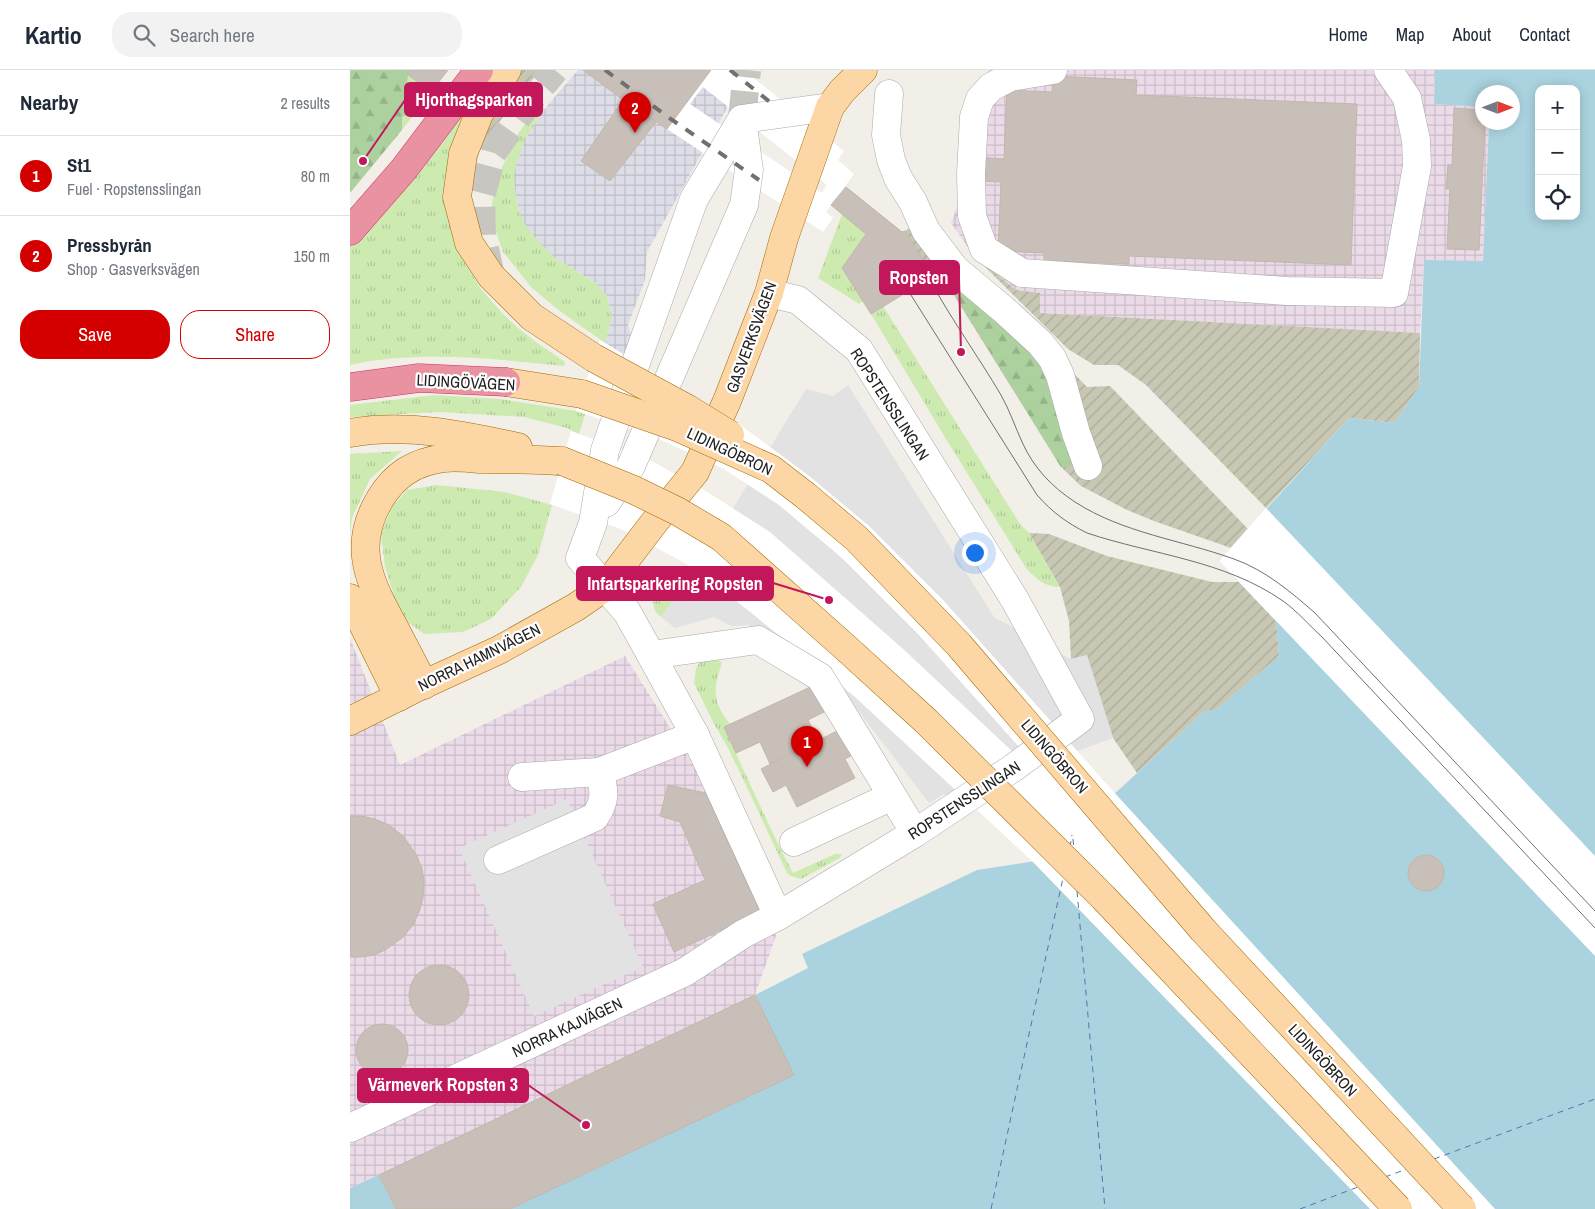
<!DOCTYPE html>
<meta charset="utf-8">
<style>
body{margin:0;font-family:"Archivo Narrow",sans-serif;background:#f2f2f3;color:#1f2937}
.controls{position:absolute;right:15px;top:15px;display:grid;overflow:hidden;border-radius:10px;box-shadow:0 2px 12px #0003}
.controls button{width:45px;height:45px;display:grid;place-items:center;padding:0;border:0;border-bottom:1px solid #e0e1e3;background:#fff;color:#1f2937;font:25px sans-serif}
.compass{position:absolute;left:1125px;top:15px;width:45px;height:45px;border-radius:50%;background:#fff;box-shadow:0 2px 12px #0003;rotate:90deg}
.you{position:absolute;left:624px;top:482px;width:18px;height:18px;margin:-12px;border:4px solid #fff;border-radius:50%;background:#1a73e8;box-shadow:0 0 0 8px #1a73e833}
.badge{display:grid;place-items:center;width:32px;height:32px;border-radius:50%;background:#d40000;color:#fff;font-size:16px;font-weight:700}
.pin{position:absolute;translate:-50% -41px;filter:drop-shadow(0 1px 2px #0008)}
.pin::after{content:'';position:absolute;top:26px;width:18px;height:15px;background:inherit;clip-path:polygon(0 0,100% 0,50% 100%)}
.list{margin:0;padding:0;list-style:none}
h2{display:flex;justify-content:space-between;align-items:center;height:65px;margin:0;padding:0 20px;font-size:21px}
h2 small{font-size:16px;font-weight:400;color:#747a83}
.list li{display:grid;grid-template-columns:32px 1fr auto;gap:15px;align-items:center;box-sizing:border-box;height:80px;padding:0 20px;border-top:1px solid #e0e1e3}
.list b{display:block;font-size:19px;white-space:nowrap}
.list p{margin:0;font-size:16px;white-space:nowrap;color:#747a83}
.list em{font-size:16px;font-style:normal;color:#747a83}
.actions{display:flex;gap:10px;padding:15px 20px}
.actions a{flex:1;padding:11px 0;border:1px solid #d40000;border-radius:20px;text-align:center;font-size:18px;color:#d40000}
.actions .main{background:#d40000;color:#fff}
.icon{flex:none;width:28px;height:28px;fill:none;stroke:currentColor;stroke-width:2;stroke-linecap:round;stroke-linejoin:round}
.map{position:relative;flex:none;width:1245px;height:1139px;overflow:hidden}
header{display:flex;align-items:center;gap:30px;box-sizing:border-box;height:70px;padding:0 25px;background:#fff;border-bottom:1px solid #e0e1e3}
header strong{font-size:24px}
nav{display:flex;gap:28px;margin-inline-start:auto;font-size:18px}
.search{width:350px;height:45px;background:#f2f2f3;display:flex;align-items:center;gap:12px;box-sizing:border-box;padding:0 18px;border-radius:20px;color:#747a83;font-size:19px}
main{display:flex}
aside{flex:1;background:#fff}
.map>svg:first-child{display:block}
</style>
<header>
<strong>Kartio</strong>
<div class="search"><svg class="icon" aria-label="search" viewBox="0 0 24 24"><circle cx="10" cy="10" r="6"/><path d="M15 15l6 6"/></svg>Search here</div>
<nav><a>Home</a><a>Map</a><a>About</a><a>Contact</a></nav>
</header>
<main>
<aside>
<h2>Nearby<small>2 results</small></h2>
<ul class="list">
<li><span class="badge">1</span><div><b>St1</b><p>Fuel · Ropstensslingan</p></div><em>80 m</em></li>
<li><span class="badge">2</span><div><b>Pressbyrån</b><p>Shop · Gasverksvägen</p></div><em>150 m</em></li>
</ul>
<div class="actions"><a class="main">Save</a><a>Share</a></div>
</aside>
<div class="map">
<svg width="1245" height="1139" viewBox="0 0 1245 1139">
<defs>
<pattern id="industrial-grid" width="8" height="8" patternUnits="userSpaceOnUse" patternTransform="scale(1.25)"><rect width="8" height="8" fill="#ebdbe8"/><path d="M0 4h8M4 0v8" fill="none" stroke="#c9bcc7"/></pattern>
<pattern id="construction-furrows" width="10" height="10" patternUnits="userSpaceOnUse" patternTransform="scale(1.25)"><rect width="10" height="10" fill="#c7c7b4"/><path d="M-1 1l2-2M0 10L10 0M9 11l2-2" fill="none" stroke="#abab9a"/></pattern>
<pattern id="grass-tufts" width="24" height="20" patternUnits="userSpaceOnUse" patternTransform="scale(1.25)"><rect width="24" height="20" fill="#cdebb0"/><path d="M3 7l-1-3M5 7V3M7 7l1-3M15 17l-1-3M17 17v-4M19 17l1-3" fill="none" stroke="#b0c997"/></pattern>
<pattern id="forest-firs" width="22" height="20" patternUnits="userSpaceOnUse" patternTransform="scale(1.25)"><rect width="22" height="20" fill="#add19e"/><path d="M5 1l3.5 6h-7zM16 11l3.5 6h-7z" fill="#95b388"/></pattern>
<pattern id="plaza-grid" width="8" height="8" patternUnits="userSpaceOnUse" patternTransform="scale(1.25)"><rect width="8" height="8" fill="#dddde8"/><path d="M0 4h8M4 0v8" fill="none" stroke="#bdbdc7"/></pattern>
</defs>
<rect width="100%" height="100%" fill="#f2efe9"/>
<g fill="url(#industrial-grid)">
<polygon points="638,0 1085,0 1084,34 1132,37 1132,52 1139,53 1133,192 1074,190 1070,263 690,243 690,223 666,220 624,186 601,153 613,122 616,25 638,9"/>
<polygon points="0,568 50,695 275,586 359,720 426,866 405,925 444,1005 160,1139 46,1139 29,1105 0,1118"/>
</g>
<g fill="url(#construction-furrows)">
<polygon points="144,0 190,0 130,76 122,115 111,55"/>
<polygon points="574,148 737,317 760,316 898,459 881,478 804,451 777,440 731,416 711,397 582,190 575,193 555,161"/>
<polygon points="624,186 666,220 690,223 690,243 1070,263 1069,317 1045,353 999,348 916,438 796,315 768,295 744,295 718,279"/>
<polygon points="679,463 699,464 757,486 862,512 889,512 926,551 929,586 866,640 855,641 787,703 763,668 737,586 721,589 719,551 710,517"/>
</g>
<g fill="url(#grass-tufts)">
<polygon points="57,4 81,22 52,60 52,48 62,27 57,15"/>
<path d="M126 10 97 138 116 195 131 219 154 245 168 258 186 272 215 292 214 296C143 289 70 280 0 295V175L19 153Z"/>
<polygon points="190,34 195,39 176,68 164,106 165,121 169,140 204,187 246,213 257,226 262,248 255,273 211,242 182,218 153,182 146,162 142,133 147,108 167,65"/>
<polygon points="492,144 516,164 492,198 513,231 509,234 468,208"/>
<path d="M533 236 670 454 679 463 710 517C695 517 686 509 676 498L596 369 521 244Z"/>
<polygon points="84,325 150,329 226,341 235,344 229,364 217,358 174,347 90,342 0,347 0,335"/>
<polygon points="52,381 20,409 2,448 0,465 0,384"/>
<polygon points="86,415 155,422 202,435 188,485 171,517 141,549 113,562 74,564 59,553 48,538 35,497 31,464 42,437 57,420"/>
<polygon points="327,505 333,508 337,513 311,547 305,541 303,532"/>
<path d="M356 588H367L372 593C363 620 362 631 380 654L374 657C396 705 418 755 443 803L485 784H492L490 788 451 809 441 806 437 803 394 711 378 678 363 652 344 613 346 599 349 593Z"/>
</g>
<g fill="url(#forest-firs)">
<path d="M0 0H61C54 9 58 18 62 27L52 48V60L0 123Z"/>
<polygon points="583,189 608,220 657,253 681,277 698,315 717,375 721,396 711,397"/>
</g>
<g fill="#e2e2e2">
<polygon points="498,315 644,547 720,589 737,585 763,668 599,728 594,724 579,733 500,630 473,605 398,555 381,556 364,547 325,558 311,547 338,512 456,319 483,326"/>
<polygon points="217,729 293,897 184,946 109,778"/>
</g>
<polygon fill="url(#plaza-grid)" points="228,0 233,0 273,30 231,91 260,111 306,52 317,59 361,0 382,21 376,40 297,182 295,210 278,255 282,266 277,287 255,273 262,248 257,226 246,213 204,187 187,170 175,154 169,140 165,121 164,106 167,92 176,68 197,36"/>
<g fill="#aad3df" fill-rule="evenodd">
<path d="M1085 0H1245V1139H160L443 1005 405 925 458 898 452 884 627 800 692 790 855 641 867 639 929 586 926 551 869 491 999 348 1045 353 1069 317 1074 190 1133 191 1139 53 1162 52V22H1132V37L1084 34ZM1189 19H1226V146H1189Z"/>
<polygon points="29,1105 46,1139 0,1139 0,1118"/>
</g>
<g fill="#fff" fill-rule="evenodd">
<path d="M233 0H394L494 81 488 90 504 104 476 142 483 148 473 162 273 30ZM353 17 477 115 472 123 340 34Z"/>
<polygon points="250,270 389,354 458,405 519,456 594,531 762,720 1145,1139 1020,1139 681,790 505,627 384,529 333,492 271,459 200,434 221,361 300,390 359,423 420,462 552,578 682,700 687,697 568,564 492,488 429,435 374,399 307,368 226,341"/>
<polygon points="916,438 1245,786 1245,886 869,491"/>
</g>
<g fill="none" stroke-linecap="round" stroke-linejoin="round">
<g stroke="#4a7aab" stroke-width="1" stroke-dasharray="6 5" stroke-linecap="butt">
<polyline points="723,769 724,780"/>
<polyline points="720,777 722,765"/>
<polyline points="727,821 755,1139"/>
<polyline points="1084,1089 1245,1029"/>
<polyline points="1035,1107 1057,1099"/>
<polyline points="641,1139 713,808"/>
<polyline points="950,1139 1008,1117"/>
</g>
</g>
<g fill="#c7bfb8" stroke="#c4b6ab">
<polygon points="61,0 98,0 81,22 57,4"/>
<polygon points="233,0 361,0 317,59 273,30"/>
<polygon points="703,6 787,10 786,25 1007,34 1001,195 779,186 779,194 694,191 694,183 648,181 651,112 627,111 628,87 654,89 657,20 702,22"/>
<polygon points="273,30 306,52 260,111 231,91"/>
<polygon points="1104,38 1132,40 1132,52 1135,52 1129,180 1097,179 1100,119 1096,119 1098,95 1102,95"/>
<polygon points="496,117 552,162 555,161 583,206 521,244 492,198 516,164 481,135"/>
<polygon points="469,613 480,639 458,650 468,670 420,694 410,672 386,683 374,657"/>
<polygon points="491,659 504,684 495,689 505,708 447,737 436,715 423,722 411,699"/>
<polygon points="318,715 356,723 410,842 324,882 303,834 355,810 330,752 310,746"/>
<polygon points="0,746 11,746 25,749 39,755 54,767 67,786 72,799 74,811 73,828 69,842 63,855 52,868 35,880 24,885 10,887 0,887"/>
<circle cx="1076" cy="803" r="18"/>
<circle cx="89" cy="925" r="30"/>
<polygon points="405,925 444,1005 160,1139 46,1139 29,1105"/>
<circle cx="32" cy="980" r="26"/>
</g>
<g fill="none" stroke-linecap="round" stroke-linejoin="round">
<g stroke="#c8c6c1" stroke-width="28" stroke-dasharray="28 14" stroke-linecap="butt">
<polyline points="392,49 397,0"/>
<polyline points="141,206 132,165 131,127 143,82 183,26 205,0"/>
</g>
<defs>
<g id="minor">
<polyline points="703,0 660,7 641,17 630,29 624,47 621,104 622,146 634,179 672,203 937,221 1044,223 1067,96 1066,70 1057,28 1038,0"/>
<polyline points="539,24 536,65 541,90 548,108 563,132 576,161 605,199 654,240 690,273 702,288 710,305 726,363 738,396"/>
<polyline points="419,223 448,230 509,280 665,530 730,649 663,698 565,763 428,846 345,665 301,585 277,542 230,488 243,453 255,380 344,129 392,49 480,37"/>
<polyline points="256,433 281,396 394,135 399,100 392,49"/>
<polyline points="301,585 408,570 470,607 565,763"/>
<polyline points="172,707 249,702 345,665"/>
<polyline points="444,772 542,726"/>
<path d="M148 790 245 747C256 730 255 721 249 702"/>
<polyline points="0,1058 335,902 393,864 428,846"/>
</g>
<g id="major">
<polyline points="157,0 129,44 113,84 107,127 119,173 141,206 182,247 244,288"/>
<polyline points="156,312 232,324"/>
<path d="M0 363C57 353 112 365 168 377"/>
<polyline points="0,528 49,627"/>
<path d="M74 615C64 595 54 576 44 557 20 513 1 477 30 429 45 404 65 392 94 388 105 387 118 388 129 389 157 389 184 390 212 391"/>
<polyline points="0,651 68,617 149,580 226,537 255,517 303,454 345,402 377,331 419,223 434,168 480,37 492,21 513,0"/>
</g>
<g id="highway">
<polyline points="0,161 54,99 129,0"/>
<polyline points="0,317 69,308 156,312"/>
</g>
</defs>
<use href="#minor" stroke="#a9a9a9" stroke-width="29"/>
<use href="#major" stroke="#a06b00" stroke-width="29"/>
<use href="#highway" stroke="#dc2a67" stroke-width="29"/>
<use href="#minor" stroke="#fff" stroke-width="28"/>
<use href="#major" stroke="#fcd6a4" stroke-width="28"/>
<use href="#highway" stroke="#e892a2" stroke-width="28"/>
<g stroke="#707070" stroke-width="1">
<path d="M580 210C601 249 628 286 651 325 660 341 665 357 673 374 684 398 702 417 725 432 773 463 831 470 884 489 915 500 941 522 965 543L1245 841"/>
<path d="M559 222 687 425C702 442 717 453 737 463 803 485 874 490 933 531 947 541 959 555 972 567L1245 858"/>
</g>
<g stroke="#707070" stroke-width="4" stroke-dasharray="10 10" stroke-linecap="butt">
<polyline points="255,0 318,47 409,110"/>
<polyline points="380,0 425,36"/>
</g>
<defs>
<g id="major-bridge">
<polyline points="244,288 338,339 380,365"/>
<polyline points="232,324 327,357 421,399 456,426 507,469 609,575 853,860 1112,1139"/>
<polyline points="212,391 284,420 327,441 371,467 496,578 576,651 753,827 1048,1139"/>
</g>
</defs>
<use href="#major-bridge" stroke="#a06b00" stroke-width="29" stroke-linecap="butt"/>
<use href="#major-bridge" stroke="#fcd6a4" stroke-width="28"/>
</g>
<g text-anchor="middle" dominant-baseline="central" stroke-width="4.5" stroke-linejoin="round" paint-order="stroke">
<g font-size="16" fill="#222" stroke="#fff">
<text transform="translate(401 267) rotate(-70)">GASVERKSVÄGEN</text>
<text transform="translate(116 312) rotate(3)">LIDINGÖVÄGEN</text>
<text transform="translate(540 334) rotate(57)">ROPSTENSSLINGAN</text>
<text transform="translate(380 381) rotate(25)">LIDINGÖBRON</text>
<text transform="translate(129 587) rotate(-26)">NORRA HAMNVÄGEN</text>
<text transform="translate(705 686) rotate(49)">LIDINGÖBRON</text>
<text transform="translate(614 730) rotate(-33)">ROPSTENSSLINGAN</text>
<text transform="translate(217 957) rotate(-25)">NORRA KAJVÄGEN</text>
<text transform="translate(973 990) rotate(47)">LIDINGÖBRON</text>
</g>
</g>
<path fill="none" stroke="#c2185b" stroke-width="2" d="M13 91L55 30M611 282L609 208M479 530L423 513M236 1055L178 1015"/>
<g fill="#c2185b" stroke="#fff" stroke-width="2">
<circle cx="13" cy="91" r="5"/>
<circle cx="611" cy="282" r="5"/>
<circle cx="479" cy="530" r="5"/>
<circle cx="236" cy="1055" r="5"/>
</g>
<g fill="#c2185b" stroke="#c2185b" stroke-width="2">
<rect x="55" y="13" width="137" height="33" rx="5"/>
<rect x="530" y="191" width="79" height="33" rx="5"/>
<rect x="227" y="497" width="196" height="33" rx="5"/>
<rect x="8" y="999" width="170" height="33" rx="5"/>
</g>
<g font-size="18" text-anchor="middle" font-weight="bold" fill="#fff">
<text x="124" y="36">Hjorthagsparken</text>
<text x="569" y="214">Ropsten</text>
<text x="325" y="520">Infartsparkering Ropsten</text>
<text x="93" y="1021">Värmeverk Ropsten 3</text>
</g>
</svg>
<div class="controls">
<button>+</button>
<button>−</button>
<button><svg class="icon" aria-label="locate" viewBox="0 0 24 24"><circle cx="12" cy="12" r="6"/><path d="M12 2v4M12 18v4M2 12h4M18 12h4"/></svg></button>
</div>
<svg class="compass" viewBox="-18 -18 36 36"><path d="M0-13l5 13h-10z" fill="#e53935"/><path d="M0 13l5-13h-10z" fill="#747a83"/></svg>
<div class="you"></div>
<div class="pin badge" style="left:457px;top:697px">1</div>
<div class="pin badge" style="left:285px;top:63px">2</div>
</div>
</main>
